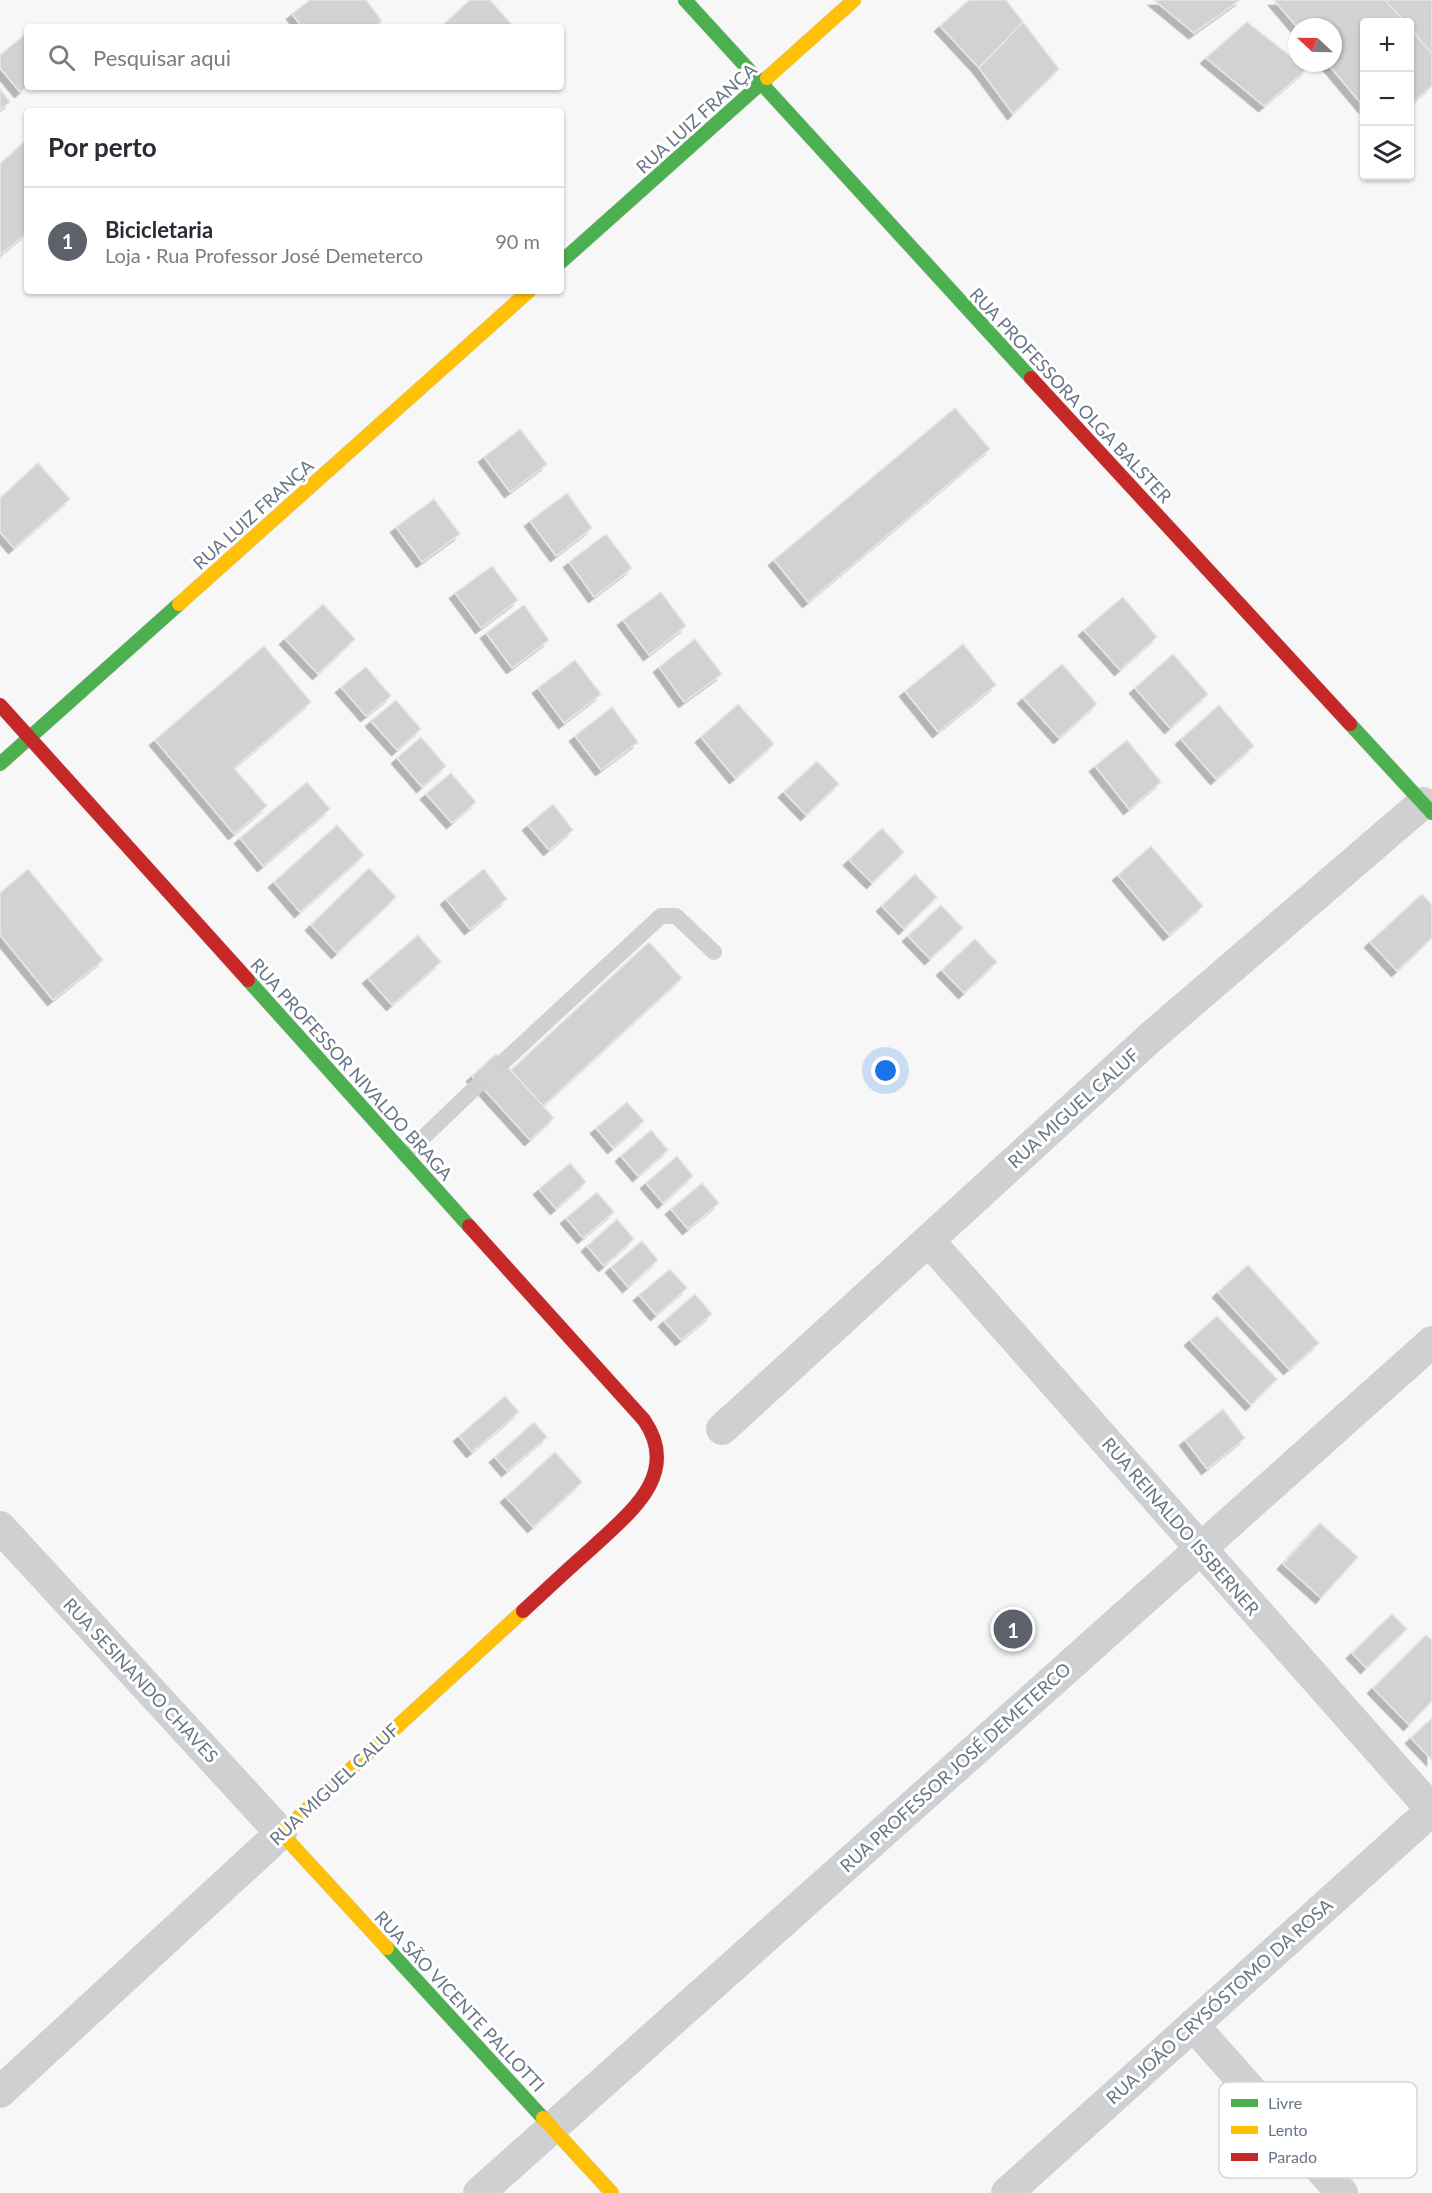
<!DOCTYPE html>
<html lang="pt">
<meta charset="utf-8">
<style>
body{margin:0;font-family:Lato,sans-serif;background:#f7f7f7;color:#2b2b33}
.controls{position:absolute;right:18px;top:18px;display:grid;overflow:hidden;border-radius:6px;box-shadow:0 2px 4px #0004}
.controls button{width:54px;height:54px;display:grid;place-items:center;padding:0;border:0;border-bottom:2px solid #e1e1e2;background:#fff;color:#2b2b33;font:30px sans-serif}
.compass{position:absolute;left:1288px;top:18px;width:54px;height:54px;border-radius:50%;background:#fff;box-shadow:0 2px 4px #0004;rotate:292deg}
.you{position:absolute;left:886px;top:1071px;width:21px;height:21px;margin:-15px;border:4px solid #fff;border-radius:50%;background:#1a73e8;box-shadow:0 0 0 9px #1a73e833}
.badge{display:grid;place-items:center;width:39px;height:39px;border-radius:50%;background:#5d616a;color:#fff;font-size:20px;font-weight:700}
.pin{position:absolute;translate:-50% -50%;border:3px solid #fff;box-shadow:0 2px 6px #0006}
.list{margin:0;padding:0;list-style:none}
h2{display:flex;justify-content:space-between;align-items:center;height:78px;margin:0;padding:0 24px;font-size:26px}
h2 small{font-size:20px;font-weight:400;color:#7c7c81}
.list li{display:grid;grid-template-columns:39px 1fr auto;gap:18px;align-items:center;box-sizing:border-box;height:108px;padding:0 24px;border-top:2px solid #e1e1e2}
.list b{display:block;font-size:22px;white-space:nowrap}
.list p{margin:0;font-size:20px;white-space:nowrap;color:#7c7c81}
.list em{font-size:20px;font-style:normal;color:#7c7c81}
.icon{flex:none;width:33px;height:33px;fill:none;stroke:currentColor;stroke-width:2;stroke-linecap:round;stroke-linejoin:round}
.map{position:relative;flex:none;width:1432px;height:2193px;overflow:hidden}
.search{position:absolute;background:#fff;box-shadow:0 2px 4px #0004;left:24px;top:24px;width:540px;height:66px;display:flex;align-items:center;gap:15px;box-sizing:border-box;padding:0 21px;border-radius:6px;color:#7c7c81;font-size:22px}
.panel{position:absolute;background:#fff;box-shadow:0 2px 4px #0004;left:24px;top:108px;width:540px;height:186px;border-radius:6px}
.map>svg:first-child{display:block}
</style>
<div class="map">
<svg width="1432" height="2193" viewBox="0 0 1432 2193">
<defs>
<filter id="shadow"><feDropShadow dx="-5.5" dy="5.5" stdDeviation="0" flood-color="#0004"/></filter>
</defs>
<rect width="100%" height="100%" fill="#f7f7f7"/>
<g fill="#d1d2d3" stroke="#e6e6e6" stroke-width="1.5" filter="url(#shadow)">
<polygon points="310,0 366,0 382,21 375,27 302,27 292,14"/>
<polygon points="470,0 490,0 514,27 441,27"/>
<polygon points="969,0 1006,0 1023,22 979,68 940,26"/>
<polygon points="1154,0 1240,0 1194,33"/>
<polygon points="1274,0 1385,0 1405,22 1364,22 1364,107 1327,63 1333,63 1333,27 1297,27"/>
<polygon points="1385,0 1432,0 1432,54 1410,28 1410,22 1405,22"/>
<polygon points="1023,22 1059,69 1013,114 979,68"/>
<polygon points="1247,22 1307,69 1264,106 1206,58"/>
<polygon points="1410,28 1432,54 1432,86 1410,105"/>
<polygon points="27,33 27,86 20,92 0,68 0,55"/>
<polygon points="0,89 10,102 0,110"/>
<polygon points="27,139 27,233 0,255 0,164"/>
<polygon points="955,408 990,449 808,602 774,560"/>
<polygon points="520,429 547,464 510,492 484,457"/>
<polygon points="38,463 70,499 14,548 0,532 0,498"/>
<polygon points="567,493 592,528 556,556 530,521"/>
<polygon points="434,499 460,534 422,562 396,527"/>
<polygon points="606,534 632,568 594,597 569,562"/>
<polygon points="492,566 518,600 481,628 455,593"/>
<polygon points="661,592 686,626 649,655 623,620"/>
<polygon points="1123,597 1157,637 1120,670 1084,630"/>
<polygon points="323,604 355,639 318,674 285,639"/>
<polygon points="524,605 549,640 512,668 486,633"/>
<polygon points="695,639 722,674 684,702 659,667"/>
<polygon points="963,644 996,685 938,732 905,691"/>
<polygon points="264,646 311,702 234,768 267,806 234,834 155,740"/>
<polygon points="1173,654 1208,694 1170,728 1135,688"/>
<polygon points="575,660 601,694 564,723 538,688"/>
<polygon points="1062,664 1097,704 1059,738 1023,698"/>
<polygon points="366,667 391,696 366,716 341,687"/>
<polygon points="396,700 421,729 397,750 371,721"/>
<polygon points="738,704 774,744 735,778 701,737"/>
<polygon points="1219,705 1254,746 1216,779 1181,739"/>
<polygon points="612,707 638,742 601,770 575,736"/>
<polygon points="421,737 446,766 422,787 397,758"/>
<polygon points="1127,740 1161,782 1129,809 1095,766"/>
<polygon points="817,761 839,784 806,815 784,792"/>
<polygon points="451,773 476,802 452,823 426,794"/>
<polygon points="307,782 330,809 263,866 240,838"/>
<polygon points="553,804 573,830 549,850 528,825"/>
<polygon points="337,825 364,855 300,912 274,882"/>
<polygon points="882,828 904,852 872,883 849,860"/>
<polygon points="1151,846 1203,906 1169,935 1118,875"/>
<polygon points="369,868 396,897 337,953 311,925"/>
<polygon points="28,869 103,960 53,1000 0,935 0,893"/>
<polygon points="484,869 507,899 470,929 446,899"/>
<polygon points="915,874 937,897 904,929 882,906"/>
<polygon points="1422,894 1432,905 1432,938 1397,971 1370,942"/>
<polygon points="941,905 963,928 930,959 908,936"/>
<polygon points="418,935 441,962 392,1005 368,978"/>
<polygon points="975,939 997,962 964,993 942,970"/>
<polygon points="649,942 682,978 543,1106 511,1070"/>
<polygon points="496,1054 554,1118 530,1140 472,1076"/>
<polygon points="627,1102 644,1121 613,1148 596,1128"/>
<polygon points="651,1130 668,1150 638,1176 621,1156"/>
<polygon points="677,1156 693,1176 663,1203 646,1183"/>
<polygon points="570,1163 586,1182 556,1209 539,1189"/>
<polygon points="702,1183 719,1203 688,1229 671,1209"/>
<polygon points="597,1192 614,1212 583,1238 566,1218"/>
<polygon points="617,1219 634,1239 604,1266 587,1246"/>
<polygon points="642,1241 658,1260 628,1287 611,1267"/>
<polygon points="1248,1265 1319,1343 1289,1369 1218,1292"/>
<polygon points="670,1269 687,1288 656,1315 639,1295"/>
<polygon points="695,1294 712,1314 681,1340 664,1321"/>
<polygon points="1217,1316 1277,1379 1251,1405 1190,1340"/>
<polygon points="505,1396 519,1412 472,1452 459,1436"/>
<polygon points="1223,1409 1245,1438 1207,1469 1185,1440"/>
<polygon points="534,1422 547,1437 507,1471 495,1457"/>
<polygon points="555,1452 582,1482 533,1527 506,1497"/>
<polygon points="1320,1523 1358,1557 1321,1598 1283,1564"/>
<polygon points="1392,1614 1407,1629 1366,1668 1352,1653"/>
<polygon points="1426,1635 1432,1640 1432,1701 1409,1725 1373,1688"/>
<polygon points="1432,1718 1432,1760 1411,1738"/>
</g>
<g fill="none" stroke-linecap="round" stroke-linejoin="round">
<defs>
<g id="fast">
<polyline points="685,0 1031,378"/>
<polyline points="561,262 767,78"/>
<polyline points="1350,724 1432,813"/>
<polyline points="0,764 179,604"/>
<polyline points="248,980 469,1226"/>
<polyline points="387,1948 543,2118"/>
</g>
<g id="slow">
<polyline points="767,78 854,0"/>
<polyline points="179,604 529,291"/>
<polyline points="387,1948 281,1833 523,1611"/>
<polyline points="543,2118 612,2193"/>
</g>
<g id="jam">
<polyline points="1031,378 1350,724"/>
<polyline points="0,705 248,980"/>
<path d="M469 1226 644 1420C682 1475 628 1514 591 1549 568 1569 546 1590 523 1611"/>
</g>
</defs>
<use href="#fast" stroke="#d4d5d6" stroke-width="15"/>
<use href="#slow" stroke="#d4d5d6" stroke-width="15"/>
<use href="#jam" stroke="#d4d5d6" stroke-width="15"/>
<g stroke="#cfd0d2" stroke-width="16">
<polyline points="503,1062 661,916 676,916 714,952"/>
<polyline points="405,1155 479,1084"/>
</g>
<g stroke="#cfd0d2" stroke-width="32">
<polyline points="929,1241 1432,1810"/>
<polyline points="722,1429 1152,1036 1423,803"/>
<polyline points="0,1527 281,1833 0,2092"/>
<polyline points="1193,2025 1342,2193"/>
<polyline points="479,2193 1432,1342"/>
<polyline points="1007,2193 1432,1810"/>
</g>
<use href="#fast" stroke="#4caf50" stroke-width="14"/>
<use href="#slow" stroke="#ffc107" stroke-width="14"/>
<use href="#jam" stroke="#c62828" stroke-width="14"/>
</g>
<g text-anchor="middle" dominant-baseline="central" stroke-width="6" stroke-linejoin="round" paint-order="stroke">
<g font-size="18" fill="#687687" stroke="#fff">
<text transform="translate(696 118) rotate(-42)">RUA LUIZ FRANÇA</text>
<text transform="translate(1071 395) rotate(47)">RUA PROFESSORA OLGA BALSTER</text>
<text transform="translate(253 514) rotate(-42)">RUA LUIZ FRANÇA</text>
<text transform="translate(352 1069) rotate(48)">RUA PROFESSOR NIVALDO BRAGA</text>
<text transform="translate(1073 1108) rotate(-42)">RUA MIGUEL CALUF</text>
<text transform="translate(1181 1526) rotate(49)">RUA REINALDO ISSBERNER</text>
<text transform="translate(141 1680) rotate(47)">RUA SESINANDO CHAVES</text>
<text transform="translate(955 1767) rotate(-42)">RUA PROFESSOR JOSÉ DEMETERCO</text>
<text transform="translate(334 1784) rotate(-43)">RUA MIGUEL CALUF</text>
<text transform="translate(460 2001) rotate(47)">RUA SÃO VICENTE PALLOTTI</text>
<text transform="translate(1219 2001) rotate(-42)">RUA JOÃO CRYSÓSTOMO DA ROSA</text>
</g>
</g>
<rect x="1219" y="2082" width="198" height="96" rx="9" fill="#fff" stroke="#d2d6db" stroke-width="1.5"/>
<rect x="1231" y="2099" width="27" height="8" fill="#4caf50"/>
<rect x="1231" y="2126" width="27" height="8" fill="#ffc107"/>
<rect x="1231" y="2153" width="27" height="8" fill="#c62828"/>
<g font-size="16" fill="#687687">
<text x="1268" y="2109">Livre</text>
<text x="1268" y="2136">Lento</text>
<text x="1268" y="2163">Parado</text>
</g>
</svg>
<div class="controls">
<button>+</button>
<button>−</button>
<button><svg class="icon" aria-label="layers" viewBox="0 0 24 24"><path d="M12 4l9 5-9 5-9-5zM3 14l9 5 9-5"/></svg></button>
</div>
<svg class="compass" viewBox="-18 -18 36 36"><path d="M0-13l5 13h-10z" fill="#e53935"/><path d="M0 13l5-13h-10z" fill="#7c7c81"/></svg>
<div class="you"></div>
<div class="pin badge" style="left:1013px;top:1629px">1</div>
<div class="search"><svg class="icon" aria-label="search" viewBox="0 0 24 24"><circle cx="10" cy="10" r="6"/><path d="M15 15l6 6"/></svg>Pesquisar aqui</div>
<section class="panel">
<h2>Por perto<small></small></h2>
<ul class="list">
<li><span class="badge">1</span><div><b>Bicicletaria</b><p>Loja · Rua Professor José Demeterco</p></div><em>90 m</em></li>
</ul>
</section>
</div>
